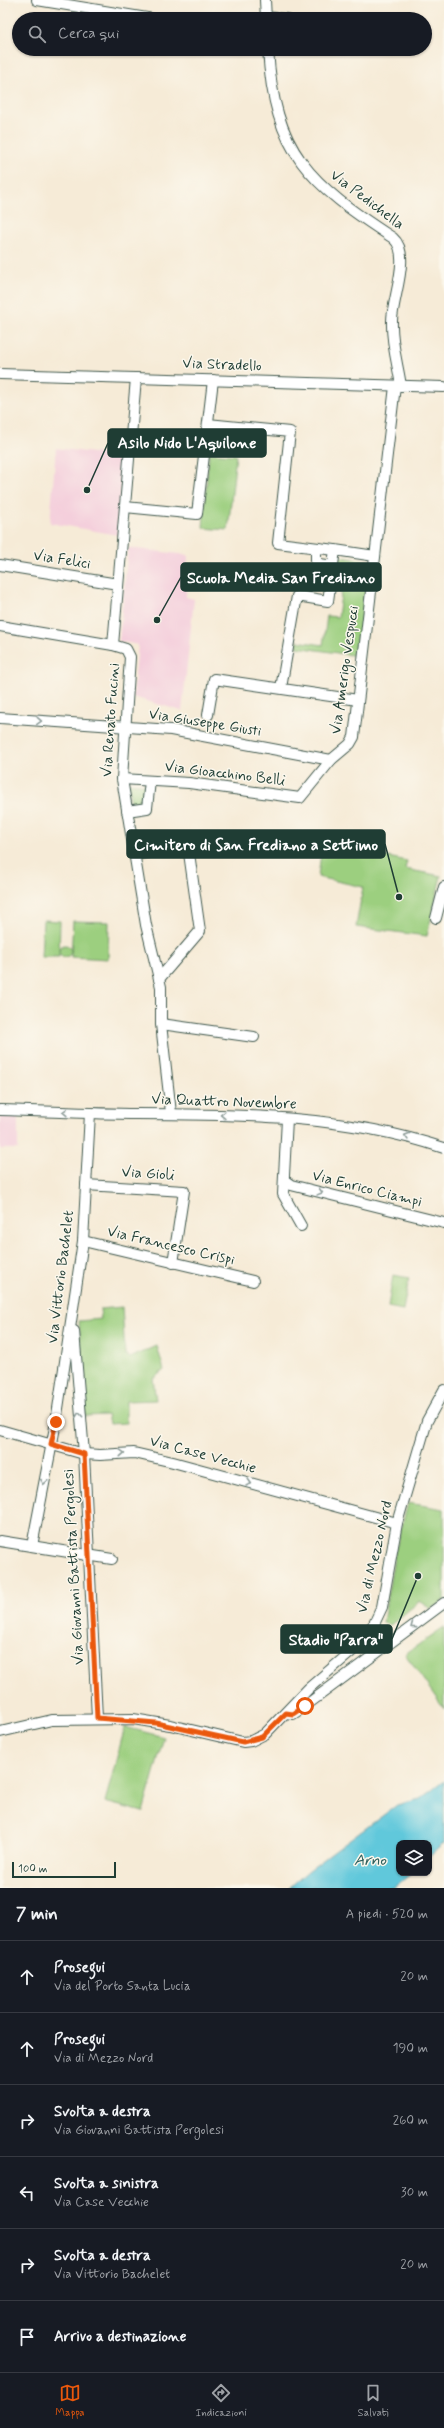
<!DOCTYPE html>
<html lang="it">
<meta charset="utf-8">
<style>
body{margin:0;font-family:Mynerve,sans-serif;background:#20242c;color:#f1f3f6}
.controls{position:absolute;right:12px;bottom:12px;display:grid;overflow:hidden;border-radius:8px;box-shadow:0 1px 3px #0004}
.controls button{width:36px;height:36px;display:grid;place-items:center;padding:0;border:0;border-bottom:1px solid #363941;background:#171b24;color:#f1f3f6;font:20px sans-serif}
.scale{position:absolute;left:12px;bottom:10px;width:104px;box-sizing:border-box;padding-left:4px;border:2px solid #1f3d34;border-top:0;font-size:11px;line-height:14px;white-space:nowrap;color:#1f3d34;-webkit-text-stroke:3px #fbf7ec;paint-order:stroke}
.stop{position:absolute;width:12px;height:12px;margin:-9px;border:3px solid #ea580c;border-radius:50%;background:#fff}
.stop.end{background:#ea580c;border-color:#fff;box-shadow:0 1px 4px #0008}
.list{margin:0;padding:0;list-style:none}
h2{display:flex;justify-content:space-between;align-items:center;height:52px;margin:0;padding:0 16px;font-size:17px}
h2 small{font-size:13px;font-weight:400;color:#9ea1a6}
.list li{display:grid;grid-template-columns:26px 1fr auto;gap:12px;align-items:center;box-sizing:border-box;height:72px;padding:0 16px;border-top:1px solid #363941}
.list b{display:block;font-size:15px;white-space:nowrap}
.list p{margin:0;font-size:13px;white-space:nowrap;color:#9ea1a6}
.list em{font-size:13px;font-style:normal;color:#9ea1a6}
.icon{flex:none;width:22px;height:22px;fill:none;stroke:currentColor;stroke-width:2;stroke-linecap:round;stroke-linejoin:round}
.map{position:relative;flex:none;width:444px;height:1888px;overflow:hidden}
.search{position:absolute;background:#171b24;box-shadow:0 1px 3px #0004;left:12px;right:12px;top:12px;height:44px;display:flex;align-items:center;gap:10px;box-sizing:border-box;padding:0 14px;border-radius:22px;color:#9ea1a6;font-size:15px}
.sheet{height:484px;background:#171b24}
nav{display:flex;justify-content:space-around;align-items:center;box-sizing:border-box;height:56px;border-top:1px solid #363941;background:#171b24;font-size:11px;color:#9ea1a6}
nav a{display:grid;justify-items:center;gap:2px}
nav .on{color:#ea580c}
.map>svg:first-child{display:block}
</style>
<div class="map">
<svg width="444" height="1888" viewBox="0 0 444 1888">
<rect width="100%" height="100%" fill="#fbf7ec"/>
<filter id="ink" filterUnits="userSpaceOnUse"><feTurbulence type="fractalNoise" baseFrequency=".025" numOctaves="2"/><feDisplacementMap in="SourceGraphic" scale="8" xChannelSelector="R" yChannelSelector="G"/><feConvolveMatrix kernelMatrix="1 2 1 2 8 2 1 2 1" color-interpolation-filters="sRGB"/></filter>
<filter id="wash" filterUnits="userSpaceOnUse"><feTurbulence type="fractalNoise" baseFrequency=".012" numOctaves="4" result="noise"/><feDisplacementMap in="SourceGraphic" scale="16" xChannelSelector="R" yChannelSelector="G"/><feGaussianBlur stdDeviation="0.9" result="paint"/><feColorMatrix in="noise" values="0 0 0 0 0 0 0 0 0 0 0 0 0 0 0 0 0 1.4 0 .05"/><feComposite in="paint" operator="in"/></filter>
<g filter="url(#wash)">
<rect width="100%" height="100%" fill="#f6ebd7"/>
<g fill="#f4cfdc">
<polygon points="56,448 123,457 118,535 50,523"/>
<polygon points="128,548 188,555 186,597 194,599 182,711 133,697 138,645 119,641"/>
<polygon points="0,1115 18,1116 18,1149 0,1149"/>
</g>
<g fill="#9ccf7f" stroke="#5e865a">
<polygon points="209,453 236,455 228,530 203,528"/>
<polygon points="340,557 369,561 358,656 297,647 297,641 323,645 327,616 338,617 344,573 338,572"/>
<polygon points="129,783 147,785 145,807 131,809"/>
<polygon points="325,844 407,861 405,869 441,876 427,936 356,927 363,887 318,877 321,853 323,853"/>
<polygon points="43,920 60,921 59,957 41,957"/>
<polygon points="73,921 109,922 108,959 71,957"/>
<circle cx="65" cy="951" r="6"/>
<polygon points="393,1275 409,1278 403,1310 388,1307"/>
<polygon points="122,1307 125,1354 130,1358 157,1346 164,1370 153,1379 156,1400 126,1401 126,1423 109,1424 107,1415 85,1416 79,1321 101,1319 100,1309"/>
<polygon points="408,1503 444,1509 444,1600 431,1609 420,1601 389,1626 383,1622 395,1552"/>
<polygon points="444,1627 444,1709 405,1654"/>
<polygon points="125,1727 164,1737 143,1812 105,1802"/>
</g>
<polygon fill="#60c8db" stroke="#408288" points="444,1781 444,1843 429,1857 429,1843 399,1843 399,1873 412,1873 393,1888 289,1888 308,1871 397,1805 420,1799"/>
</g>
<g filter="url(#ink)">
<g fill="none" stroke-linecap="round" stroke-linejoin="round">
<defs>
<g id="minor">
<polyline points="37,0 153,19"/>
<polyline points="265,0 266,19"/>
<polyline points="266,17 287,19"/>
<path d="M268 49C274 153 310 184 393 238 412 254 392 298 392 321 391 343 398 365 401 386"/>
<polyline points="0,374 444,387"/>
<polyline points="136,378 113,645 126,649 130,657 122,779 146,925 161,987 161,1024 171,1113"/>
<polyline points="208,424 290,432 278,543 335,550"/>
<polyline points="125,507 197,514 213,380"/>
<polyline points="316,548 316,561 320,564 333,566"/>
<polyline points="0,565 118,584"/>
<polyline points="0,626 113,645"/>
<polyline points="281,688 297,596 328,601 335,550 375,556"/>
<polyline points="208,715 214,679 358,700"/>
<polyline points="0,718 171,730 331,760"/>
<polyline points="122,779 189,783 300,798 331,760 350,744 354,737 395,386"/>
<polyline points="127,811 147,808 150,781"/>
<polyline points="133,855 188,846 200,931 159,979"/>
<polyline points="436,918 444,887"/>
<polyline points="161,1024 254,1037"/>
<path d="M0 1110C45 1111 91 1114 136 1114 240 1114 345 1115 444 1148"/>
<polyline points="287,1119 283,1194 301,1226"/>
<polyline points="284,1180 291,1185 444,1223"/>
<polyline points="86,1185 184,1191 173,1263"/>
<polyline points="83,1241 253,1281"/>
<polyline points="74,1331 84,1454 97,1718"/>
<polyline points="0,1430 84,1454 100,1455 134,1453 173,1462 397,1523"/>
<polyline points="0,1541 112,1559"/>
<polyline points="32,1546 56,1422 83,1241 90,1113"/>
<polyline points="286,1713 293,1714 305,1706 444,1603"/>
<polyline points="0,1732 52,1720 133,1719 170,1725 243,1742 251,1741 265,1734 309,1688 351,1652 374,1624 382,1607 397,1523 427,1421 444,1390"/>
</g>
</defs>
<use href="#minor" stroke="#3f574c" stroke-width="12"/>
<use href="#minor" stroke="#fff" stroke-width="10"/>
</g>
<defs><path id="oneway-chevron" d="M-2-3.5L2.5 0L-2 3.5" fill="none" stroke-width="1.6" stroke-linecap="round" stroke-linejoin="round"/></defs>
<g stroke="#8f9e9a">
<use href="#oneway-chevron" transform="translate(39 721) rotate(4)"/>
<use href="#oneway-chevron" transform="translate(65 1112) rotate(-178)"/>
<use href="#oneway-chevron" transform="translate(223 1115) rotate(-179)"/>
<use href="#oneway-chevron" transform="translate(407 1136) rotate(-164)"/>
<use href="#oneway-chevron" transform="translate(320 1192) rotate(15)"/>
<use href="#oneway-chevron" transform="translate(79 1415) rotate(-95)"/>
<use href="#oneway-chevron" transform="translate(122 1453) rotate(-4)"/>
<use href="#oneway-chevron" transform="translate(44 1482) rotate(101)"/>
<use href="#oneway-chevron" transform="translate(249 1483) rotate(16)"/>
<use href="#oneway-chevron" transform="translate(413 1626) rotate(143)"/>
</g>
</g>
<g fill="none" stroke-linecap="round" stroke-linejoin="round" filter="url(#ink)">
<polyline stroke="#ea580c" stroke-width="5" points="56,1422 51,1444 84,1454 97,1718 156,1723 243,1742 262,1737 286,1713 293,1714 305,1706"/>
</g>
<g text-anchor="middle" dominant-baseline="central" stroke-width="3" stroke-linejoin="round" paint-order="stroke">
<g font-size="15" fill="#1f3d34" stroke="#fbf7ec">
<text transform="translate(367 200) rotate(37)">Via Pedichella</text>
<text transform="translate(222 365) rotate(2)">Via Stradello</text>
<text transform="translate(62 560) rotate(9)">Via Felici</text>
<text transform="translate(345 670) rotate(-82)">Via Amerigo Vespucci</text>
<text transform="translate(111 720) rotate(-86)">Via Renato Fucini</text>
<text transform="translate(205 723) rotate(9)">Via Giuseppe Giusti</text>
<text transform="translate(225 774) rotate(7)">Via Gioacchino Belli</text>
<text transform="translate(224 1102) rotate(2)">Via Quattro Novembre</text>
<text transform="translate(148 1174) rotate(4)">Via Gioli</text>
<text transform="translate(367 1189) rotate(14)">Via Enrico Ciampi</text>
<text transform="translate(171 1246) rotate(13)">Via Francesco Crispi</text>
<text transform="translate(61 1277) rotate(-83)">Via Vittorio Bachelet</text>
<text transform="translate(203 1455) rotate(15)">Via Case Vecchie</text>
<text transform="translate(375 1557) rotate(-77)">Via di Mezzo Nord</text>
<text transform="translate(74 1567) rotate(-93)">Via Giovanni Battista Pergolesi</text>
</g>
<g font-size="16" font-style="italic" fill="#2f605e" stroke="#fbf7ec">
<text x="370" y="1860">Arno</text>
</g>
</g>
<path fill="none" stroke="#1f3d34" stroke-width="1.5" d="M87 490L108 443M157 620L181 577M399 897L385 844M418 1576L392 1639"/>
<g fill="#1f3d34" stroke="#fbf7ec" stroke-width="1.5">
<circle cx="87" cy="490" r="4"/>
<circle cx="157" cy="620" r="4"/>
<circle cx="399" cy="897" r="4"/>
<circle cx="418" cy="1576" r="4"/>
</g>
<g fill="#1f3d34" stroke="#1f3d34" stroke-width="1.5">
<rect x="108" y="429" width="158" height="28" rx="4"/>
<rect x="181" y="563" width="200" height="28" rx="4"/>
<rect x="127" y="830" width="258" height="28" rx="4"/>
<rect x="281" y="1625" width="111" height="28" rx="4"/>
</g>
<g font-size="16" text-anchor="middle" font-weight="bold" fill="#fff">
<text x="187" y="448">Asilo Nido L'Aquilone</text>
<text x="281" y="583">Scuola Media San Frediano</text>
<text x="256" y="850">Cimitero di San Frediano a Settimo</text>
<text x="336" y="1645">Stadio "Parra"</text>
</g>
</svg>
<div class="controls">
<button><svg class="icon" aria-label="layers" viewBox="0 0 24 24"><path d="M12 4l9 5-9 5-9-5zM3 14l9 5 9-5"/></svg></button>
</div>
<div class="scale">100 m</div>
<div class="stop" style="left:305px;top:1706px"></div>
<div class="stop end" style="left:56px;top:1422px"></div>
<div class="search"><svg class="icon" aria-label="search" viewBox="0 0 24 24"><circle cx="10" cy="10" r="6"/><path d="M15 15l6 6"/></svg>Cerca qui</div>
</div>
<section class="sheet">
<h2>7 min<small>A piedi · 520 m</small></h2>
<ul class="list">
<li><svg class="icon" aria-label="ahead" viewBox="0 0 24 24"><path d="M12 20V5M6 11l6-6 6 6"/></svg><div><b>Prosegui</b><p>Via del Porto Santa Lucia</p></div><em>20 m</em></li>
<li><svg class="icon" aria-label="ahead" viewBox="0 0 24 24"><path d="M12 20V5M6 11l6-6 6 6"/></svg><div><b>Prosegui</b><p>Via di Mezzo Nord</p></div><em>190 m</em></li>
<li><svg class="icon" aria-label="right" viewBox="0 0 24 24"><path d="M7 20v-9h11M14 6l5 5-5 5"/></svg><div><b>Svolta a destra</b><p>Via Giovanni Battista Pergolesi</p></div><em>260 m</em></li>
<li><svg class="icon" aria-label="left" viewBox="0 0 24 24"><path d="M17 20v-9H6M10 6l-5 5 5 5"/></svg><div><b>Svolta a sinistra</b><p>Via Case Vecchie</p></div><em>30 m</em></li>
<li><svg class="icon" aria-label="right" viewBox="0 0 24 24"><path d="M7 20v-9h11M14 6l5 5-5 5"/></svg><div><b>Svolta a destra</b><p>Via Vittorio Bachelet</p></div><em>20 m</em></li>
<li><svg class="icon" aria-label="arrive" viewBox="0 0 24 24"><path d="M6 21V4h12l-3 4 3 4H6"/></svg><div><b>Arrivo a destinazione</b></div></li>
</ul>
</section>
<nav>
<a class="on"><svg class="icon" aria-label="map" viewBox="0 0 24 24"><path d="M3 6l6-2 6 2 6-2v14l-6 2-6-2-6 2zM9 4v14M15 6v14"/></svg>Mappa</a>
<a><svg class="icon" aria-label="directions" viewBox="0 0 24 24"><path d="M12 3l9 9-9 9-9-9zM9 14v-3h6M13 9l2 2-2 2"/></svg>Indicazioni</a>
<a><svg class="icon" aria-label="saved" viewBox="0 0 24 24"><path d="M7 4h10v16l-5-4-5 4z"/></svg>Salvati</a>
</nav>
